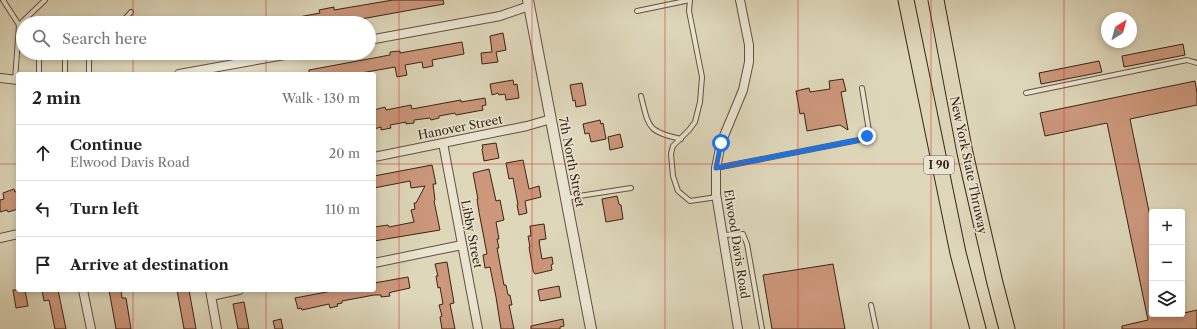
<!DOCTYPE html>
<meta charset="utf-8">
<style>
body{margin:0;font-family:"Libre Caslon Text",serif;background:#f2f2f2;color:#222}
.controls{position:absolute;right:12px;bottom:12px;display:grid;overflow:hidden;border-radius:4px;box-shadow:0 2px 6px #0003}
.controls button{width:36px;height:36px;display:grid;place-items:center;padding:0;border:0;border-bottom:1px solid #e0e0e0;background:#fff;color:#222;font:20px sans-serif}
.compass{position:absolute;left:1101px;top:12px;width:36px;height:36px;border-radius:50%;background:#fff;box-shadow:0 2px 6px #0003;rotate:36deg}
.stop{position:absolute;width:12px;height:12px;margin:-9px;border:3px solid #1a73e8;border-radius:50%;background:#fff}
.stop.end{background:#1a73e8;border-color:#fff;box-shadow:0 1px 4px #0008}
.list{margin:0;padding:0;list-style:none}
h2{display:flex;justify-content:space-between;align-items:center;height:52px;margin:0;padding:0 16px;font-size:17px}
h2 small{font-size:13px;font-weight:400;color:#767676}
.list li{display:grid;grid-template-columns:26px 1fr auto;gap:12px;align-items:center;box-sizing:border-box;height:56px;padding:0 16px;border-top:1px solid #e0e0e0}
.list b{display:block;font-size:15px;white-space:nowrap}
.list p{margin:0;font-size:13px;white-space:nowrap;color:#767676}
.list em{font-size:13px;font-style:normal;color:#767676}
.icon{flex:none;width:22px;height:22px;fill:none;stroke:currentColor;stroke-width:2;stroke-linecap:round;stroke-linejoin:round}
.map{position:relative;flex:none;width:1197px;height:329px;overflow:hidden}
.search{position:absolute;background:#fff;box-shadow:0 2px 6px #0003;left:16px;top:16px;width:360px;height:44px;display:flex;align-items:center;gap:10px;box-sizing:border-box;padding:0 14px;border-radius:22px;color:#767676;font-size:15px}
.panel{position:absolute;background:#fff;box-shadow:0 2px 6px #0003;left:16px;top:72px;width:360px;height:220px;border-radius:4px}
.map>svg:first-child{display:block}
</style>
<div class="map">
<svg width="1197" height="329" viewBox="0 0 1197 329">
<rect width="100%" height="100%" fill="#ded7ba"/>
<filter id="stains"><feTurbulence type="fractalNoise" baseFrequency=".005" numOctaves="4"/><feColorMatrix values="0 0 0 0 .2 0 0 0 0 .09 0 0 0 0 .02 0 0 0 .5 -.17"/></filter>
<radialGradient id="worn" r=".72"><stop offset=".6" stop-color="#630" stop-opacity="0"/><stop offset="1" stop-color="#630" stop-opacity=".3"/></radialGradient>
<g fill="#cc977b" stroke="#392514">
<polygon points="393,0 443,0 444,4 339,23 288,23 288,19 320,13 319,10 334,7 334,10"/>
<polygon points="503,33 506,50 496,52 498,62 482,64 481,53 492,52 490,36"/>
<polygon points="462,42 464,54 432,60 433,66 423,68 422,62 405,65 407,75 397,77 395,67 361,73 361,74 309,74 309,70 390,55 390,52 400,51 400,53"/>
<polygon points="1183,44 1185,55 1124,67 1122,56"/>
<polygon points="1099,61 1102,72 1041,84 1039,73"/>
<polygon points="843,79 846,91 841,92 848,130 840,125 807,131 804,113 800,114 796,91 809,88 810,92 830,89 829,81"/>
<polygon points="513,80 514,85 517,84 519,98 506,100 505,94 499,95 498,93 492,95 490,84"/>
<polygon points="1195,81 1197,93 1197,105 1130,119 1152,226 1152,314 1170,314 1171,316 1197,310 1197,329 1122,329 1122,326 1148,320 1107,123 1045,136 1040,113"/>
<polygon points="582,83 586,105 576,107 575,100 573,101 570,85"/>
<polygon points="485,98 486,105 482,106 483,110 456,115 455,113 439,116 439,118 431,120 430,118 414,120 414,123 406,124 406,122 390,125 391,128 381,130 381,127 374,129 374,110 385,107 386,110 411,105 412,109 461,100 461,102"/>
<polygon points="600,120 601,124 603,123 606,139 591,142 589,133 585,134 583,124"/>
<polygon points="620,134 623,147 610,150 608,137"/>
<polygon points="496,143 499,158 484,161 482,149 483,148 482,145"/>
<polygon points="523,160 529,189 539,186 541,197 525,201 527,213 519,215 517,205 518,205 513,178 509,179 506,163"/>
<polygon points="432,165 436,184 433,184 435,200 434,201 440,230 374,241 374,227 388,225 389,227 414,222 411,210 415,209 414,203 416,203 425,186 411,188 410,181 374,188 374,176"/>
<polygon points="489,169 496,201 500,200 504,220 496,222 499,239 497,239 499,248 497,248 504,285 506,285 508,295 510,295 512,305 509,305 514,329 501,329 496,297 490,267 485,268 483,255 487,254 479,212 477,199 478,199 473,173"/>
<polygon points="14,189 15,192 18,191 18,209 8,212 7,210 0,212 0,200 4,199 3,193"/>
<polygon points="617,196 619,204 621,205 623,219 606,222 602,199"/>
<polygon points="544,224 546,239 539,240 540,242 539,242 542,259 552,257 553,264 551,265 552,270 535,274 533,271 529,247 530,247 528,236 531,236 530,226"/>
<polygon points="447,262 454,303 450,304 455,329 442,329 440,317 442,316 439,305 443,304 440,287 438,288 436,276 438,276 435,264"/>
<polygon points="833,264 845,329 772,329 763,275"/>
<polygon points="408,277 410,288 392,292 389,293 390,296 381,297 381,295 374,295 342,301 342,303 337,304 338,306 330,308 329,304 302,310 301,308 298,309 295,298 337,290 374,290 374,283"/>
<polygon points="559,286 561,297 540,301 538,290"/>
<polygon points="13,290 25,290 28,306 16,308"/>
<polygon points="42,290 58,290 66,329 55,329 49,300 44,301"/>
<polygon points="109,290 121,290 122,298 126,298 131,329 116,329"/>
<polygon points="177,290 189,290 196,329 184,329"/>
<polygon points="244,302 249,329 238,329 233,304"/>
<polygon points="281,319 283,329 275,329 273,321"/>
<polygon points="563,319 564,326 560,327 560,329 531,329 531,326"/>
</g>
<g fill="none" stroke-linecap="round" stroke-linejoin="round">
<defs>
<g id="service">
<polyline points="3,0 19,25 15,80"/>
<polyline points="690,0 689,11 702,77 700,102 695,122 689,130 673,146 671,154 673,176 678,191 690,201 717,197"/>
<polyline points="637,11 690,0"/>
<polyline points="121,23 131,12"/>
<polyline points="19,25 45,0"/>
<polyline points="39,74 39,53"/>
<polyline points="65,74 65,53"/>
<polyline points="89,74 89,59 92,53"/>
<polyline points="1026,93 1187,60 1197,63"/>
<path d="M641 96C649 128 647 131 681 139"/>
<polyline points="716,168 864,139 867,136 869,131 862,88"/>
<polyline points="566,198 631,188"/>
<polyline points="723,235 743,234 747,244 762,329"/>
<polyline points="871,305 876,329"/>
</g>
<g id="minor">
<polyline points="369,40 500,16 529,6"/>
<polyline points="179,74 296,53"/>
<polyline points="0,78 18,80"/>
<polyline points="443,143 478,329"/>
<polyline points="374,157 527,126 551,119"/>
<polyline points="0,238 18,234"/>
<polyline points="374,263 462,245"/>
<polyline points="83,290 91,329"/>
<polyline points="210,290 217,329"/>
<polyline points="211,296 239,290"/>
<polyline points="738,329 716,194 716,168 721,143 743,90 749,62 749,45 740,0"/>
</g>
<polyline id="tertiary" points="528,0 591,329"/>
<g id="motorway">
<polyline points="906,0 958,253 978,329"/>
<polyline points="936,0 965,153 995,283 1007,329"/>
</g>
</defs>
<use href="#service" stroke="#62523e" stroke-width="6"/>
<use href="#minor" stroke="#62523e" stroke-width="10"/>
<use href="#tertiary" stroke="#62523e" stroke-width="12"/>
<use href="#motorway" stroke="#392514" stroke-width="17"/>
<use href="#service" stroke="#eae5d2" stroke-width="4"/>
<use href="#minor" stroke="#eae5d2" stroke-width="8"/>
<use href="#tertiary" stroke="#eae5d2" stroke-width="10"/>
<use href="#motorway" stroke="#ded7ba" stroke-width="15"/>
</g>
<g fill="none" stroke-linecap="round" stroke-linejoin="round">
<polyline stroke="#1a73e8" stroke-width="5" points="721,143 716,168 864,139 867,136"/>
</g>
<path fill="none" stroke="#d62828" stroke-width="1" stroke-opacity="0.55" d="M133 0V23M266 0V23M399 0V329M532 0V329M665 0V329M798 0V329M931 0V329M1064 0V329M133 53V74M266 53V74M0 164H18M374 164H1197M133 290V329M266 290V329"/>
<g text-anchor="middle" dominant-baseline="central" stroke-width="3" stroke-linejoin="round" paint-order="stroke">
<rect fill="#eae5d2" stroke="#6e5f4d" stroke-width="1" x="924" y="156" width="30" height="18" rx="3"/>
<g font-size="11" font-weight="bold" fill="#392514">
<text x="939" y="165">I 90</text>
</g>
<g font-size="12" fill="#392514" stroke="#eae5d2">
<text transform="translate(460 127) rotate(-11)">Hanover Street</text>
<text transform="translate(572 162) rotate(79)">7th North Street</text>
<text transform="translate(969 165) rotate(78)">New York State Thruway</text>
<text transform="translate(472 234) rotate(79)">Libby Street</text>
<text transform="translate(737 244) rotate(81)">Elwood Davis Road</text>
</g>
</g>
<rect width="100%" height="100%" filter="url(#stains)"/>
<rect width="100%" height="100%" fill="url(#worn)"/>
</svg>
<div class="controls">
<button>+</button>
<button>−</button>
<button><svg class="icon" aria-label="layers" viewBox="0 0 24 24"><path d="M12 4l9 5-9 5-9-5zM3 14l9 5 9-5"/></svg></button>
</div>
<svg class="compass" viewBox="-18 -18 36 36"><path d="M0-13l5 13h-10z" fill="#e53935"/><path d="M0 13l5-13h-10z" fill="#767676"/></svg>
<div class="stop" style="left:721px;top:143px"></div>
<div class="stop end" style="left:867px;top:136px"></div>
<div class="search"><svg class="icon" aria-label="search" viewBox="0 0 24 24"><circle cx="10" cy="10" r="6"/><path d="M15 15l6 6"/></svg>Search here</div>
<section class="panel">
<h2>2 min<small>Walk · 130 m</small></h2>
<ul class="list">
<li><svg class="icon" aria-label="ahead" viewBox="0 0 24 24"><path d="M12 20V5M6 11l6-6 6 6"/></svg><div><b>Continue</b><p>Elwood Davis Road</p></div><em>20 m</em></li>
<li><svg class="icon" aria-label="left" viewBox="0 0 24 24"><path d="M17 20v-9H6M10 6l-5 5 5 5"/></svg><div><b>Turn left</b></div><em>110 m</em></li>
<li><svg class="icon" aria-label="arrive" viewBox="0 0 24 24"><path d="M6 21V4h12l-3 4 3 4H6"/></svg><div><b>Arrive at destination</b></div></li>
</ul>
</section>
</div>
